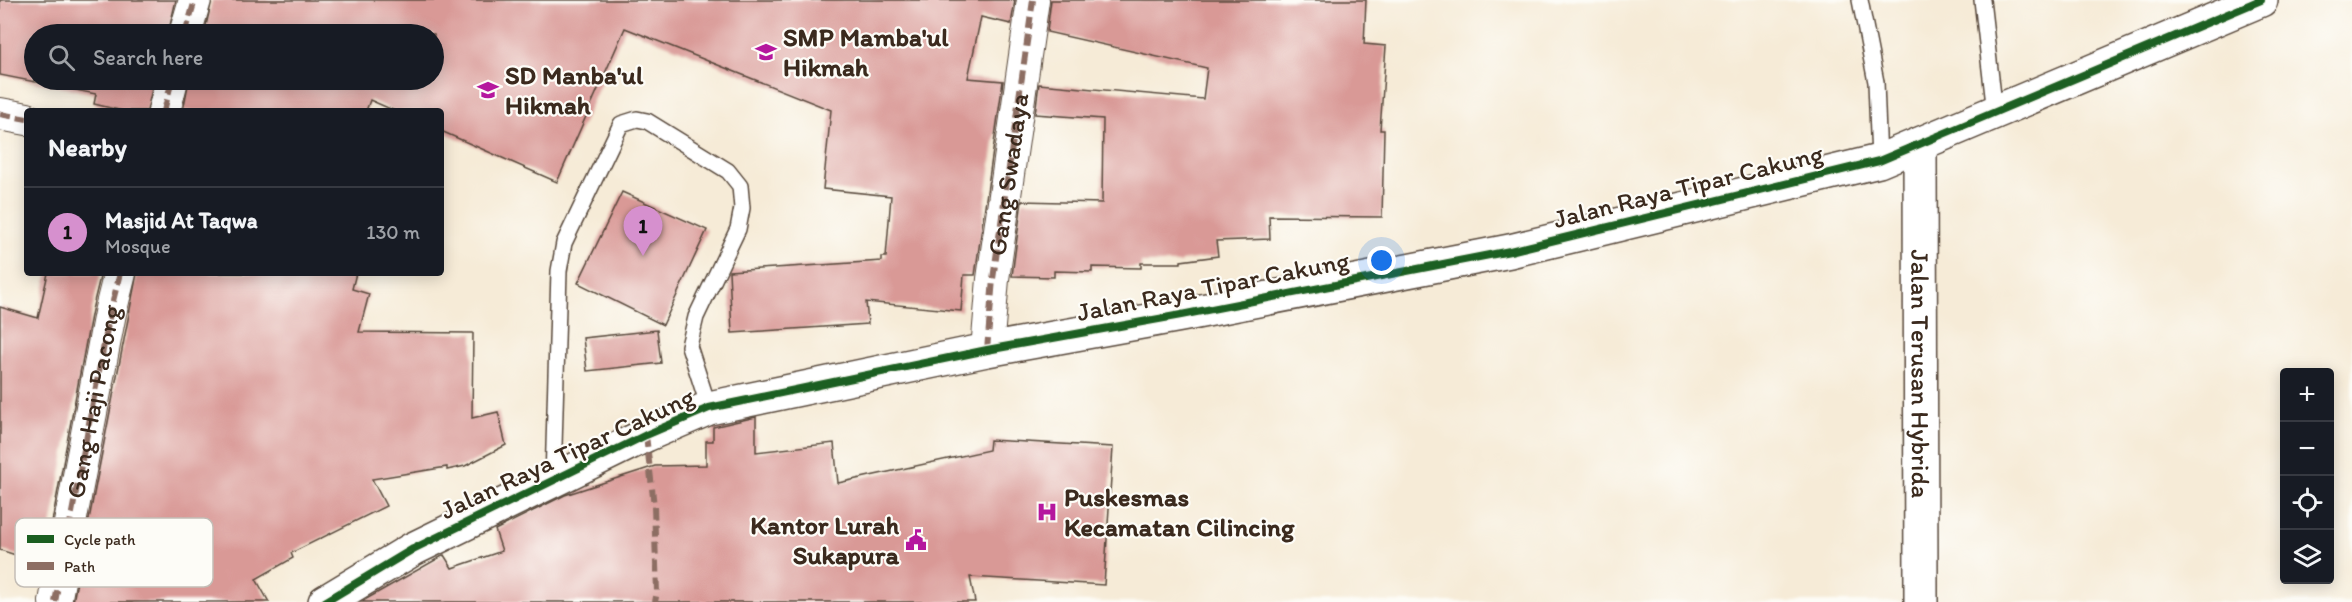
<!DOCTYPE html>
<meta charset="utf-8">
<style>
body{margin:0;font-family:Itim,sans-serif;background:#20242c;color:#f1f3f6}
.controls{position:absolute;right:18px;bottom:18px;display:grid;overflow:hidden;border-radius:6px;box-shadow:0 3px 15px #0003}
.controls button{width:54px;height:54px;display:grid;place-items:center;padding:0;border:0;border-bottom:2px solid #363941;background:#171b24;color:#f1f3f6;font:30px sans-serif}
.you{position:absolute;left:1382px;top:261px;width:21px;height:21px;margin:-15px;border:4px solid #fff;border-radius:50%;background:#1a73e8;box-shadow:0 0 0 9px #1a73e833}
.badge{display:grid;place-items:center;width:39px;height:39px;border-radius:50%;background:#d690ce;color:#111;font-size:20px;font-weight:700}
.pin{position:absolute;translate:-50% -50px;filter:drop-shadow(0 2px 3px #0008)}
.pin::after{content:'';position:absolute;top:32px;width:21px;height:18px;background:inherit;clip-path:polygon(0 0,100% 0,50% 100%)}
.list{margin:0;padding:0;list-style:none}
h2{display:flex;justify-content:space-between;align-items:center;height:78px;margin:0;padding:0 24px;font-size:26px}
h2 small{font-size:20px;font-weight:400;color:#9ea1a6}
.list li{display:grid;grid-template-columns:39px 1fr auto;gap:18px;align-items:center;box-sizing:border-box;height:90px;padding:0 24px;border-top:2px solid #363941}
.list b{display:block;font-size:22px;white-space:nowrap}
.list p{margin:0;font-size:20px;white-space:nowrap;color:#9ea1a6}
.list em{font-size:20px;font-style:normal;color:#9ea1a6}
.icon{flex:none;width:33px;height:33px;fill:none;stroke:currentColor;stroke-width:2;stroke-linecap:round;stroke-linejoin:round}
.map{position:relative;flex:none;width:2352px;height:602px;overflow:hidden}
.search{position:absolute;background:#171b24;box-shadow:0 3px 15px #0003;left:24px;top:24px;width:420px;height:66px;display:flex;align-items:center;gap:15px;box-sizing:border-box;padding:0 21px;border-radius:33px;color:#9ea1a6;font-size:22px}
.panel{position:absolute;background:#171b24;box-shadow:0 3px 15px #0003;left:24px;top:108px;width:420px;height:168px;border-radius:6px}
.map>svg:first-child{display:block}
</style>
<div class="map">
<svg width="2352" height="602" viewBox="0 0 2352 602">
<rect width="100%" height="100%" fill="#fdfcf7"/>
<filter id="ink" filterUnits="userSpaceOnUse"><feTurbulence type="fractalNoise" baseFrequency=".0167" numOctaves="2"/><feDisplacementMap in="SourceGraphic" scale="12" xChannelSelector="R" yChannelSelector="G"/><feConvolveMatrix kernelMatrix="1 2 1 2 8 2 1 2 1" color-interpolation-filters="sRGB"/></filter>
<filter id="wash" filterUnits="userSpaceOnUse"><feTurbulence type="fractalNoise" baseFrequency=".008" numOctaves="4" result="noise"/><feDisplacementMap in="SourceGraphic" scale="24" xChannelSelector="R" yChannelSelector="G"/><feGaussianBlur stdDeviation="1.35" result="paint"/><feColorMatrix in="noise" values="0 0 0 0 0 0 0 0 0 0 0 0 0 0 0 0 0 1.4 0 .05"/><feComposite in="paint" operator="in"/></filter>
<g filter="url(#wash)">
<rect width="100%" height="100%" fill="#f6ebd7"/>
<g id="blocks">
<g fill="#d99996">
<polygon points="0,0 176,0 168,34 34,34 34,80 154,80 147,111 123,111 94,104 96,94 0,75"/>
<polygon points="212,0 1015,0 1011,24 981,17 968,78 1003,81 975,275 964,275 961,311 866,302 868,324 732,333 729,271 882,261 882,257 886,257 891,196 823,189 831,110 625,28 557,182 441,131 441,111 395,111 370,100 366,111 183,111 189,80 434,80 434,34 204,34"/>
<polygon points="1051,0 1366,0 1364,44 1386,46 1380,130 1384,130 1382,217 1269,216 1270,239 1216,241 1218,256 1181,261 1181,263 1141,263 1141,268 1092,267 1092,272 1054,271 1054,277 1012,276 1022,201 1102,203 1103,119 1035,114 1039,84 1203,99 1207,68 1047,32"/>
<polygon points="622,192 707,230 663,325 578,283"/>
<polygon points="48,273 101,273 92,310 44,564 0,550 0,307 38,318"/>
<polygon points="137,273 356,273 352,289 369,294 359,332 473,333 472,418 498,412 506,445 465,466 447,470 447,467 372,479 386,506 291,553 293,558 256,579 269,602 73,602"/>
<polygon points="657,330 661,363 587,371 583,338"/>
<polygon points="756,417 756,452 834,443 838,483 989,450 990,440 1113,447 1104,585 970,577 975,602 361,602 444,555 452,568 502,551 495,530 565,495 655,466 706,465 706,441 713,441 713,427"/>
</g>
</g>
</g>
<g filter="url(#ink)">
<use href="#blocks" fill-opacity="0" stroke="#57473a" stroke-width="1.5"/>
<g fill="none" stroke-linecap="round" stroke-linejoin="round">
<defs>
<g id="lane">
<polyline points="1860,0 1876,82 1879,161"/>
<polyline points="1982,0 1995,113"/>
<polyline points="553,481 559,271 564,243 621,124 637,119 647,121 728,171 740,186 742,208 738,229 696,317 689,346 709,408"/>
</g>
<g id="street">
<polyline points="185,34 195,0"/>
<polyline points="164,111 172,80"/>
<polyline points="0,114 27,119"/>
<path id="s1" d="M987 350 993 279 1033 0"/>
<path id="s2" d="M55 602 110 313 120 273"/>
</g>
<g id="secondary">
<path id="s3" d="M1920 144 1921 602"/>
<polyline points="325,602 413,549 646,435 709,408 987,350 1181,315 1510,251 1879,161 2261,0"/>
</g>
</defs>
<use href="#lane" stroke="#57473a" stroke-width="18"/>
<use href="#street" stroke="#57473a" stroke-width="34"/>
<use href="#secondary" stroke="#57473a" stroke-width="36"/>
<use href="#lane" stroke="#fff" stroke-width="15"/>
<use href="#street" stroke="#fff" stroke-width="32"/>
<use href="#secondary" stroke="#fff" stroke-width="33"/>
<g stroke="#8d6e63" stroke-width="6" stroke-dasharray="12 6" stroke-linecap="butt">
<polyline points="185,34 195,0"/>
<polyline points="164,111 172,80"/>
<polyline points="0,114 27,119"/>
<polyline points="987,350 993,279 1033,0"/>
<polyline points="646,435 654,506 657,592 655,602"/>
<polyline points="55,602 110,313 120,273"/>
</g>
<defs>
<polyline id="cycleway" points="325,602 413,549 646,435 709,408 987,350 1181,315 1510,251 1879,161 2261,0"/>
</defs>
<use href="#cycleway" stroke="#fdfcf7" stroke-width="11"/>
<use href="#cycleway" stroke="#1b5e20" stroke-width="8"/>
</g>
</g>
<defs>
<symbol id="school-bare" viewBox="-9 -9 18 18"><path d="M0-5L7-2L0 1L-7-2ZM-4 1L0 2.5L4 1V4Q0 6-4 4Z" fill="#b5179e" stroke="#fdfcf7" stroke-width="2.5" paint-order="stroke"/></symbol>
<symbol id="hospital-bare" viewBox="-9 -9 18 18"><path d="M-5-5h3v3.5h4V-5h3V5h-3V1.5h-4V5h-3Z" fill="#b5179e" stroke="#fdfcf7" stroke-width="2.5" paint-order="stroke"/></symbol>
<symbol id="civic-bare" viewBox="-9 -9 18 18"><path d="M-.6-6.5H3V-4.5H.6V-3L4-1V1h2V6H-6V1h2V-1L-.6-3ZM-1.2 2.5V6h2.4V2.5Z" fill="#b5179e" stroke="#fdfcf7" stroke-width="2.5" paint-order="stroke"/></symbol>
</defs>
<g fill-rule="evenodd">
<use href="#school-bare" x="751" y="37" width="30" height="30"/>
<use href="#school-bare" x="473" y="75" width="30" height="30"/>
<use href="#hospital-bare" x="1032" y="497" width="30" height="30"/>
<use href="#civic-bare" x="901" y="525" width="30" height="30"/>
</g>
<g text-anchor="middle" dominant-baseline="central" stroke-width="4.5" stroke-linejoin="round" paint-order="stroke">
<g font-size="26" font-weight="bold" fill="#3b2a1e" stroke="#fdfcf7" text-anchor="start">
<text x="783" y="37">SMP Mamba'ul<tspan x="783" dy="30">Hikmah</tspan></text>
<text x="505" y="75">SD Manba'ul<tspan x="505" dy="30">Hikmah</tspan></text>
<text x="1064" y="497">Puskesmas<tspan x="1064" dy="30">Kecamatan Cilincing</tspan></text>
<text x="899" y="525" text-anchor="end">Kantor Lurah<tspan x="899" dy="30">Sukapura</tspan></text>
</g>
<g font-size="26" fill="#3b2a1e" stroke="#fdfcf7">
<text stroke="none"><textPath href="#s1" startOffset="177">Gang Swadaya</textPath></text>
<text transform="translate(1688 186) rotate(-14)">Jalan Raya Tipar Cakung</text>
<text transform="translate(1213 286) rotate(-11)">Jalan Raya Tipar Cakung</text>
<text stroke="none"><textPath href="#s3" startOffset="230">Jalan Terusan Hybrida</textPath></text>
<text stroke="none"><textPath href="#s2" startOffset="204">Gang Haji Pacong</textPath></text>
<text transform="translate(567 453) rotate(-25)">Jalan Raya Tipar Cakung</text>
</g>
</g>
<rect x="15" y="518" width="198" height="69" rx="9" fill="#fdfcf7" stroke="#c3bdb6" stroke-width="1.5"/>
<rect x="27" y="535" width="27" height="8" fill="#1b5e20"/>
<rect x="27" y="562" width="27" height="8" fill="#8d6e63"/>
<g font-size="16" fill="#3b2a1e">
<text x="64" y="545">Cycle path</text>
<text x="64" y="572">Path</text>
</g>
</svg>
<div class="controls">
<button>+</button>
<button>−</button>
<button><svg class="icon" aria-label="locate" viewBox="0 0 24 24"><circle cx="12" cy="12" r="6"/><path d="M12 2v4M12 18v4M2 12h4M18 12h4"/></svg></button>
<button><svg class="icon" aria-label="layers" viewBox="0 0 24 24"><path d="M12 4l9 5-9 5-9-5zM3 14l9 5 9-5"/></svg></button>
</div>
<div class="you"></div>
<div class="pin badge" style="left:643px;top:256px">1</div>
<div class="search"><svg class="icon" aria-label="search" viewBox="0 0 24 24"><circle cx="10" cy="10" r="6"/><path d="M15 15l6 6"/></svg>Search here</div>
<section class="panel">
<h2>Nearby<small></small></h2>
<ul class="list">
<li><span class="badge">1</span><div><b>Masjid At Taqwa</b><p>Mosque</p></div><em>130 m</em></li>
</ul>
</section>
</div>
